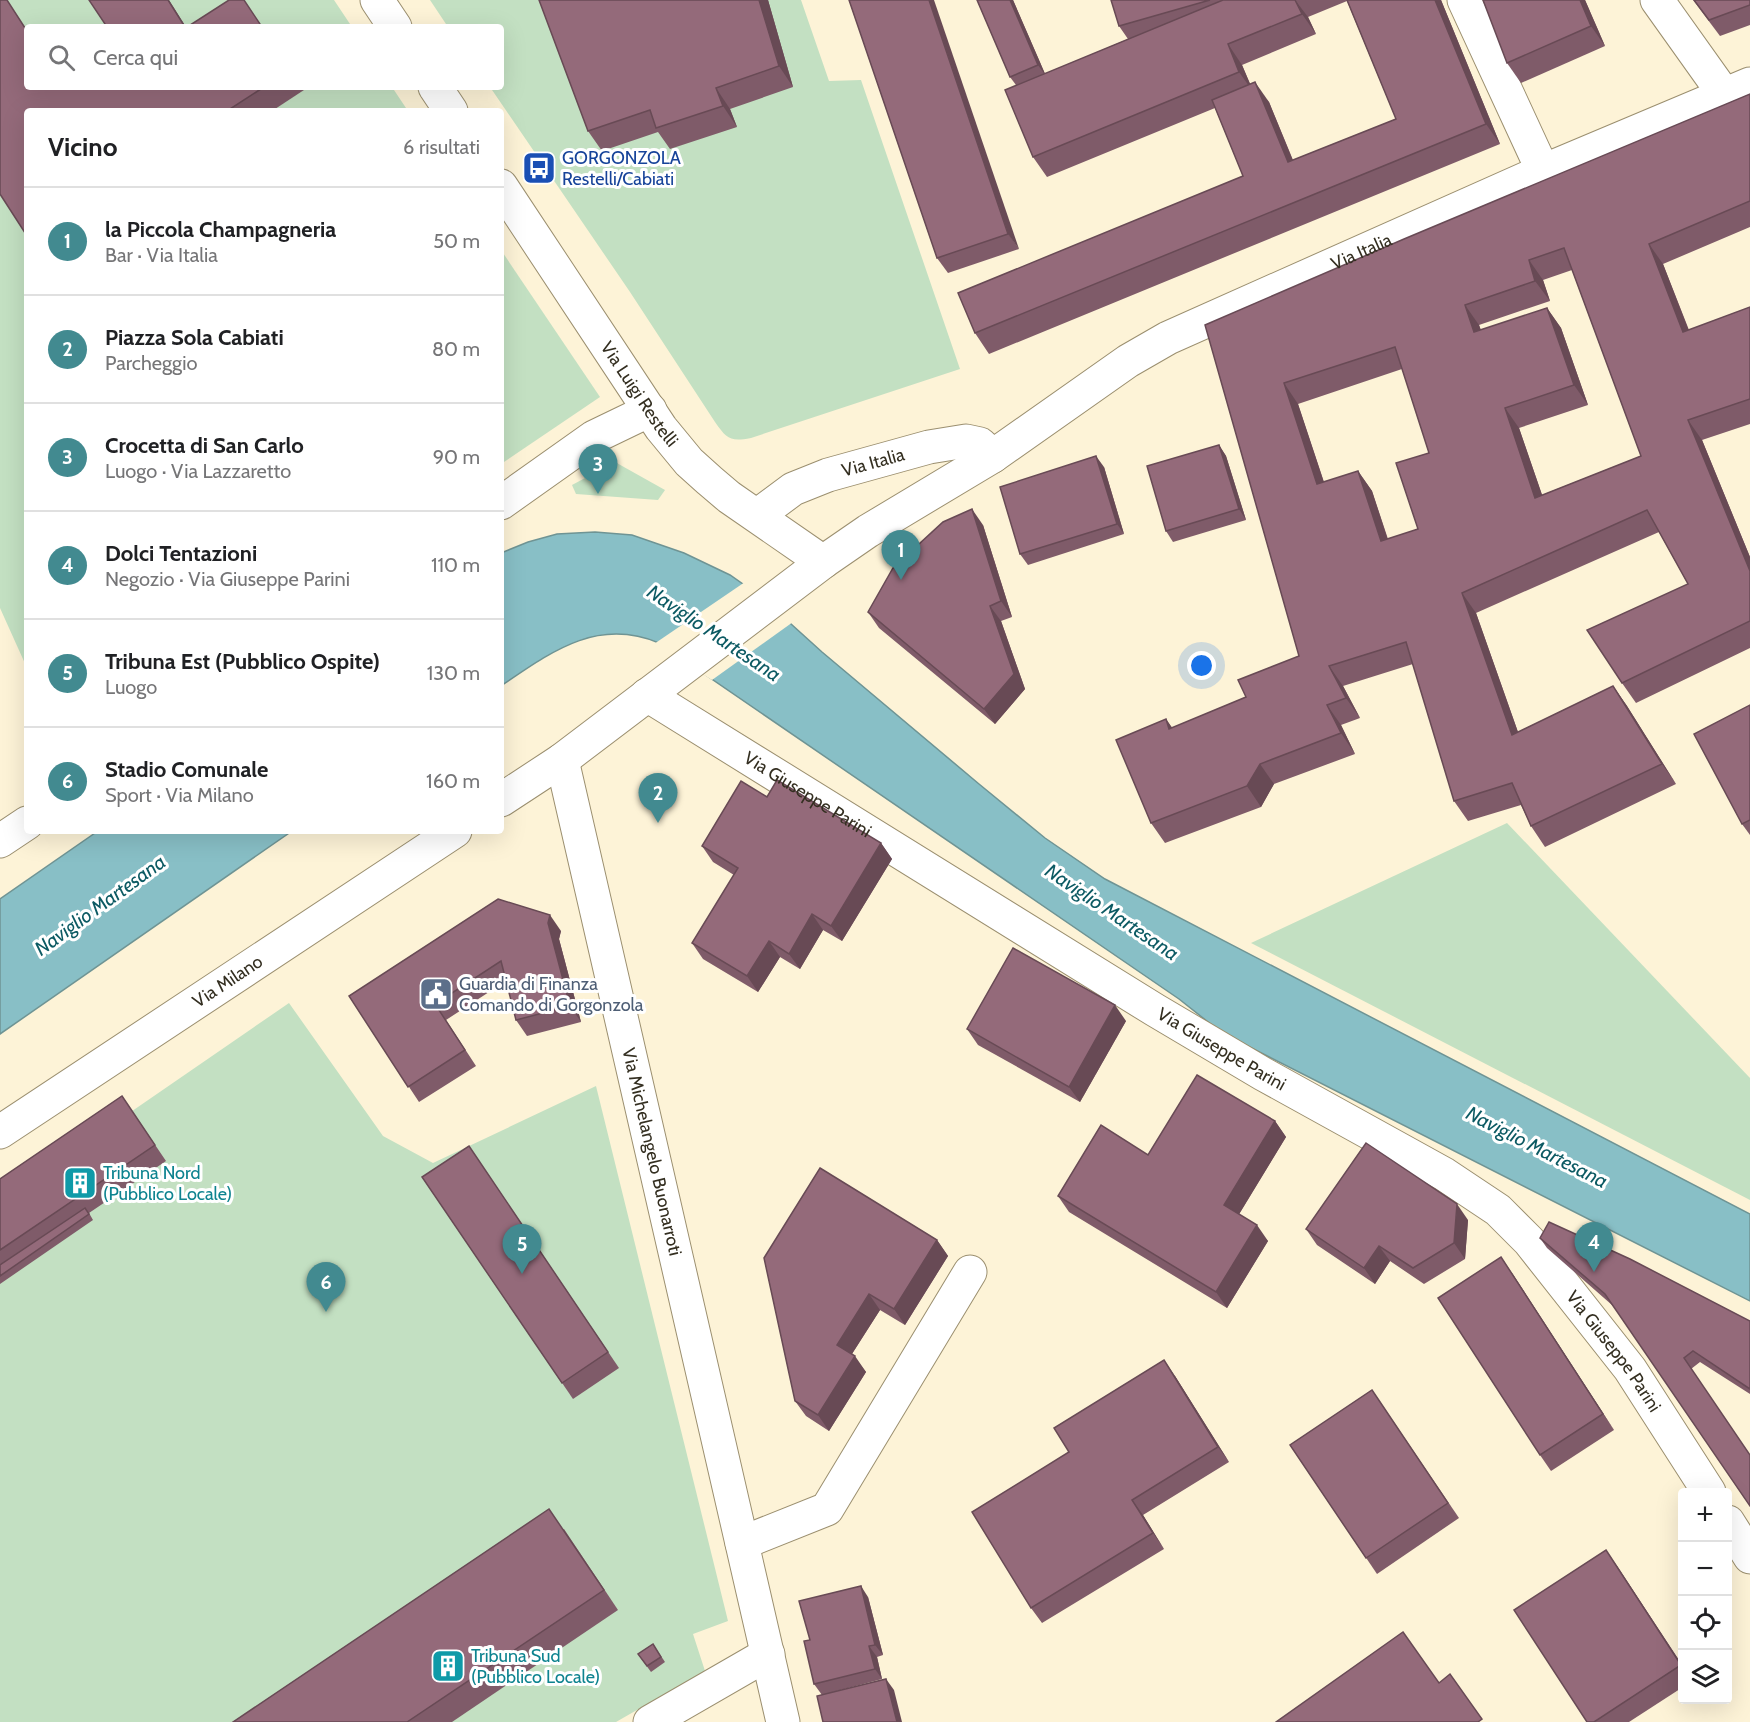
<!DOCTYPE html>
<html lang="it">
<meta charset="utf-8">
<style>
body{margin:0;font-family:Cabin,sans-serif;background:#f2f2f2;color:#202124}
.controls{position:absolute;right:18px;bottom:18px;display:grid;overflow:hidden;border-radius:6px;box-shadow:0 6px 24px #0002}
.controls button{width:54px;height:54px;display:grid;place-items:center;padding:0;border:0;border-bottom:2px solid #e0e0e0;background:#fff;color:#202124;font:30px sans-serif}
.you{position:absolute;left:1202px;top:666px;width:21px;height:21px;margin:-15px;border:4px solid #fff;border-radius:50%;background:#1a73e8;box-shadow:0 0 0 9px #1a73e833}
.badge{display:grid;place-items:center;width:39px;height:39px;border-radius:50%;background:#428a90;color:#fff;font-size:20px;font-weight:700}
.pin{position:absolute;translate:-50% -50px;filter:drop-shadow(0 2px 3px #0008)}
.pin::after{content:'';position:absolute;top:32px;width:21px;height:18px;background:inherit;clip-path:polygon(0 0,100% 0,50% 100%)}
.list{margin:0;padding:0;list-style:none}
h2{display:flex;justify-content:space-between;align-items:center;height:78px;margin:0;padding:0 24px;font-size:26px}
h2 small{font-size:20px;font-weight:400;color:#757577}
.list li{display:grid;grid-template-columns:39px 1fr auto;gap:18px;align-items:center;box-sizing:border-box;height:108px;padding:0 24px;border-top:2px solid #e0e0e0}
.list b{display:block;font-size:22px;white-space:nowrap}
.list p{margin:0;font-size:20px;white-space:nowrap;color:#757577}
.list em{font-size:20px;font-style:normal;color:#757577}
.icon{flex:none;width:33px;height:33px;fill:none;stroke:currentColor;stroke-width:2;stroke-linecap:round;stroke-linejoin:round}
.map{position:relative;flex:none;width:1750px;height:1722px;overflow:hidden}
.search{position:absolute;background:#fff;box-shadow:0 6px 24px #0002;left:24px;top:24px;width:480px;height:66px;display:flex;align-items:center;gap:15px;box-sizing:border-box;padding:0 21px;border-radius:6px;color:#757577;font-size:22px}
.panel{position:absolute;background:#fff;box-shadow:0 6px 24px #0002;left:24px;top:108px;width:480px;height:726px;border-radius:6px}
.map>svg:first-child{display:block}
</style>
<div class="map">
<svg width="1750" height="1722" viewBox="0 0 1750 1722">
<rect width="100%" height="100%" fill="#fdf3d7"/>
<g fill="#c3e0c2">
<polygon points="0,0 334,0 352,27 27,27 27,87 392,87 408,111 27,111 27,668 0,608"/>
<path d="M430 0H801L829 81 861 80 960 369 751 438C730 442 727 439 715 422L630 292 490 87H501V27H448Z"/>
<polygon points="501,250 600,397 501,464"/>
<polygon points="615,462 665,490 658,500 576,494 572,485"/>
<polygon points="1507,823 1750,1078 1750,1200 1251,943"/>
<polygon points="289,1003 383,1136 433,1163 596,1086 728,1621 693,1634 705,1671 616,1722 0,1722 0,1202"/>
</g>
<g fill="#88bfc6" stroke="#6f9494" stroke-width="1.5">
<path d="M595 532 632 535 684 553 730 575 760 596 822 652 979 784 1045 838 1105 879 1750 1214V1301L1222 1033 1179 999 659 643C597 617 551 652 501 686V553L528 542 557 534Z"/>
<polygon points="98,831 292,831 0,1034 0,899"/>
</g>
<polygon fill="#fdf3d7" points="745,582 762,593 793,622 712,680 654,644"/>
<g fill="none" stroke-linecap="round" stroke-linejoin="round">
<defs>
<g id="street">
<polyline points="1464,0 1543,171"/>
<polyline points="1657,0 1724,94"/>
<polyline points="501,503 594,437 650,410"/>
<path id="s1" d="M758 515 793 489 828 475 929 447 966 441 980 444 993 456"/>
<path id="s2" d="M647 695 1155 1010 1263 1074 1444 1174 1498 1210 1529 1241 1630 1369 1709 1492"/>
<path id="s3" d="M562 760 783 1722"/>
<polyline points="0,841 27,823"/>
<polyline points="1728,1522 1750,1557"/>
<polyline points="742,1543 827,1509 970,1272"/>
<polyline points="650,1722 768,1654"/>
</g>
<g id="secondary">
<polyline points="377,0 395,27"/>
<polyline points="435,87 451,111"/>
<path id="s4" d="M501 186 661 428 689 462 709 480 729 497 823 562"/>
<path id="s5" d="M501 800 562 760 823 562 868 531 993 456 1128 361 1168 338 1543 171 1750 84"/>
<path id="s6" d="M0 1132 455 831"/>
</g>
</defs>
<use href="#street" stroke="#9b8f6f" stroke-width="35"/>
<use href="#secondary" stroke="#9b8f6f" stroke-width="35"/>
<use href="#street" stroke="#fff" stroke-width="33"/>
<use href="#secondary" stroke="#fff" stroke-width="33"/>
</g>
<g fill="#7f5b69" fill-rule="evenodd">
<polygon points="539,0 768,0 793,87 730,109 737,127 670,149 658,132 602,151 588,131"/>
<polygon points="849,0 1019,249 948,273 937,258"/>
<path d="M977 0H1013L1045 74 1128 39 1119 26 1111 0H1441L1500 144 989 354 975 333 1243 176 1215 108 1047 177 1033 157 1016 85 1010 77ZM1347 1 1396 119 1293 160 1269 102 1250 84 1242 65 1316 34 1308 17Z"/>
<polygon points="1585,0 1605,46 1521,83 1507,63"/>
<polygon points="1693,0 1750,0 1750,25 1720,36"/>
<polygon points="66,87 302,87 304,90 272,111 27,111"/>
<path d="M1750 94V227L1663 264 1689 330 1750 307V424L1702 440 1750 557V648L1636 703 1622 683 1688 584 1659 532 1476 613 1518 732 1613 686 1627 706 1676 784 1545 847 1531 826 1521 805 1468 821 1454 801 1413 664 1343 686 1360 718 1341 725 1355 754 1274 784 1261 807 1165 843 1151 823 1166 719 1172 728 1246 697 1299 656 1205 325ZM1572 270 1641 456 1542 495 1519 428 1588 405 1561 328 1547 308 1481 330 1479 325 1550 301 1543 280ZM1402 369 1429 453 1418 529 1388 539 1372 491 1358 471 1324 482 1298 404Z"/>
<polygon points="1219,445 1226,456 1246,520 1173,542 1166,531"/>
<polygon points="1104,467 1124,534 1028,565 1020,554"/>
<polygon points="983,525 1012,617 1001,621 1025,689 995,724 879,628 868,612"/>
<polygon points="1750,705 1750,835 1742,824"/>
<polygon points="767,797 881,843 892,859 842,941 823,930 800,969 780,957 758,992 703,959 692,943 734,875 713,862 702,846"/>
<polygon points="561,931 559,939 581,1022 527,1036 516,1020 506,981 446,1020 476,1066 419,1102 349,996"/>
<polygon points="1126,1021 1080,1102 978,1045 967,1029"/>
<polygon points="122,1096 166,1161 89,1213 93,1220 0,1284 0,1179"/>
<polygon points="1275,1121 1286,1137 1239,1214 1268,1241 1227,1308 1069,1212 1058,1196 1148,1155"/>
<polygon points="469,1146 619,1368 573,1399 422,1177"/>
<polygon points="1468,1220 1465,1259 1424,1284 1390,1261 1375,1284 1317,1245 1306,1229"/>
<polygon points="1540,1238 1750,1321 1750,1394 1700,1362 1691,1369 1612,1305 1547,1248"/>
<polygon points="937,1240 948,1256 905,1325 880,1310 852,1354 866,1372 829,1431 806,1416 795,1401 764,1258"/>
<polygon points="1512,1273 1614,1430 1551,1471 1540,1455"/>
<polygon points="1175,1376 1229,1462 1143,1515 1164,1549 1042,1623 1031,1608 1069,1452"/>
<polygon points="1372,1390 1459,1518 1377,1574 1290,1445"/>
<polygon points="564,1529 618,1610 452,1722 233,1722"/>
<polygon points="1617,1566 1683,1666 1683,1687 1629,1722 1587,1722"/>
<polygon points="868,1597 883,1655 877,1657 882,1679 822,1695 814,1684 810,1640"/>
<polygon points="653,1644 665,1662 651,1672 638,1654"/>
</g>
<g fill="#684a55">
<polygon points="168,0 169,0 186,27 185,27"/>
<polygon points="759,0 768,0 793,87 779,66"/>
<polygon points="929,0 934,0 1019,249 1008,234"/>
<polygon points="1010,0 1013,0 1046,76 1038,65"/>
<polygon points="1295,0 1308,17 1316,34 1302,14"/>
<polygon points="1435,0 1441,0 1500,144 1486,124"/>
<polygon points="1580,0 1585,0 1605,46 1591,26"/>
<polygon points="1228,44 1242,65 1254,93 1239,72"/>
<polygon points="1255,82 1269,102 1302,183 1288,162"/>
<polygon points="716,88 730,109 737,127 723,106"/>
<polygon points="1649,244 1663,264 1697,352 1683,332"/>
<polygon points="1529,260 1543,280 1550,301 1535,281"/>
<polygon points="1465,305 1479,325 1488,352 1474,332"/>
<polygon points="1547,308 1561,328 1588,405 1574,385"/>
<polygon points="1284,383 1298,404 1331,504 1317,484"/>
<polygon points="1505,408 1519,428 1550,518 1535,498"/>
<polygon points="1688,420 1702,440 1750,557 1750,571"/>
<polygon points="1219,445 1226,456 1246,520 1239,509"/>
<polygon points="1096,456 1104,467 1124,534 1117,524"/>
<polygon points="1358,471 1372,491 1395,562 1381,541"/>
<polygon points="972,509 983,525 1012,617 1001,601"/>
<polygon points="1462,593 1476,613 1526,755 1512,735"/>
<polygon points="990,606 1001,621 1025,689 995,724 984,709"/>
<polygon points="1329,666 1343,686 1360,718 1346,698"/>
<polygon points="1613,686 1627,706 1676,784 1662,764"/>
<polygon points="1327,705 1341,725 1355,754 1341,733"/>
<polygon points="1166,719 1180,739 1169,729"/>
<polygon points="1260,764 1274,784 1261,807 1247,786"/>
<polygon points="881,843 892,859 842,941 831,926"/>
<polygon points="812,914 823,930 800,969 789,954"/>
<polygon points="550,915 561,931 559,939 581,1022 570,1006 548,923"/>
<polygon points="769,941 780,957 758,992 747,976"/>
<polygon points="1115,1005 1126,1021 1080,1102 1069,1087"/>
<polygon points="1275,1121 1286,1137 1235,1221 1224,1205"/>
<polygon points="1457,1204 1468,1220 1465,1259 1454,1243"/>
<polygon points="1257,1225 1268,1241 1227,1308 1216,1292"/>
<polygon points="937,1240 948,1256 905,1325 894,1309"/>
<polygon points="1379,1246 1390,1261 1375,1284 1364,1268"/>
<polygon points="1501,1257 1512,1273 1614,1430 1603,1414"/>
<polygon points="869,1294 880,1310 848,1360 837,1345"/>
<polygon points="855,1356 866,1372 829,1431 818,1415"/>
<polygon points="1164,1360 1175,1376 1229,1462 1218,1447"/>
<polygon points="1132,1500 1143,1515 1164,1549 1153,1533"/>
<polygon points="1606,1550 1617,1566 1683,1667 1681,1665"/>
<polygon points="861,1586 868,1597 883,1655 875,1645"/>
<polygon points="869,1646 877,1657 882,1679 875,1669"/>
<polygon points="886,1679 894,1690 902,1722 897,1722"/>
</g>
<g fill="#946a7a" stroke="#684a55" stroke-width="1.5" fill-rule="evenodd">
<polygon points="1,0 7,0 27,31 27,87 63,87 64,88 66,87 264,87 227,111 27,111 27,236 0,194 0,1"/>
<polygon points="89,0 168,0 185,27 107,27"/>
<polygon points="229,0 244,0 262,27 187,27"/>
<polygon points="539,0 759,0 779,66 716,88 723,106 656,128 650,110 588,131"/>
<polygon points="849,0 929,0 1008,234 937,258"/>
<polygon points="977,0 1010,0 1038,65 1010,77"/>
<polygon points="1111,0 1210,0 1119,26"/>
<polygon points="1223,0 1295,0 1302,14 1228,44 1239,72 1033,157 1005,90"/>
<polygon points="1347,0 1435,0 1486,124 975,333 958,293 1243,176 1212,100 1255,82 1288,162 1396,119"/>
<polygon points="1483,0 1580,0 1591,26 1507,63"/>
<polygon points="1694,0 1750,0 1750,5 1709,20"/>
<path d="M1750 94V201L1649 244 1683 332 1750 307V399L1688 420 1750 571V621L1622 683 1587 630 1688 584 1647 510 1462 593 1512 735 1613 686 1662 764 1531 826 1512 783 1454 801 1406 642 1329 666 1346 698 1327 705 1341 733 1260 764 1247 786 1151 823 1116 740 1166 719 1169 729 1246 697 1238 680 1299 656 1205 325 1404 239ZM1564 248 1641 456 1535 498 1505 408 1574 385 1547 308 1474 332 1465 305 1535 281 1529 260ZM1395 347 1429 453 1396 463 1418 529 1381 541 1358 471 1317 484 1284 383Z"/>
<polygon points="1219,445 1239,509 1166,531 1147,466"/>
<polygon points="1096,456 1117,524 1020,554 1000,487"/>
<polygon points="972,509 1001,601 990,606 1014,674 984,709 868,612 893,568 943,522"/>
<polygon points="1750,705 1750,820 1742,824 1694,734"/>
<polygon points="777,780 881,843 831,926 812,914 789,954 769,941 747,976 692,943 738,868 702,846 741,781 767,797"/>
<polygon points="498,899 550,915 548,923 570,1006 516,1020 501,961 435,1004 465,1050 408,1087 349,996"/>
<polygon points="1013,948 1115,1005 1069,1087 967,1029"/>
<polygon points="1197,1075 1275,1121 1224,1205 1257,1225 1216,1292 1058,1196 1101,1125 1148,1155"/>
<polygon points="122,1096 155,1145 0,1250 0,1179"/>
<polygon points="1366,1143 1457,1204 1454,1243 1413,1268 1379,1246 1364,1268 1306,1229"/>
<polygon points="469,1146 608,1352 562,1383 422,1177"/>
<polygon points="820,1168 937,1240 894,1309 869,1294 837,1345 855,1356 818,1415 795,1401 764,1258"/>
<polygon points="85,1208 89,1214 0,1276 0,1265"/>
<polygon points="1549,1222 1630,1259 1750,1321 1750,1389 1693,1351 1684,1358 1750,1455 1750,1506 1605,1294 1540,1238"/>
<polygon points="1501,1257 1603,1414 1540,1455 1438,1298"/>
<polygon points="1164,1360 1218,1447 1132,1500 1153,1533 1031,1608 972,1512 1069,1452 1054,1428"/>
<polygon points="1372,1390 1448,1503 1366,1558 1290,1445"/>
<polygon points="549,1509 604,1590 407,1722 233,1722"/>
<polygon points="1606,1550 1681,1665 1594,1722 1587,1722 1514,1610"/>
<polygon points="861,1586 875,1645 869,1646 875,1669 814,1684 804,1641 810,1640 799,1601"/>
<polygon points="1403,1632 1439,1683 1450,1674 1482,1719 1478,1722 1276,1722"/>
<polygon points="653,1644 661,1657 647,1666 638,1654"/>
<polygon points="886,1679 897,1722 823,1722 817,1696"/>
</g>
<defs>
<symbol id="bus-square" viewBox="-11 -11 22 22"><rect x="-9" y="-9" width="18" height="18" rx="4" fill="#1a4fb4" stroke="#fff"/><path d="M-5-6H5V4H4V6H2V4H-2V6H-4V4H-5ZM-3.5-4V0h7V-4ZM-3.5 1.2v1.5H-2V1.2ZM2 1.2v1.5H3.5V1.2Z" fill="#fff"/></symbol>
<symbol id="civic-square" viewBox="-11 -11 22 22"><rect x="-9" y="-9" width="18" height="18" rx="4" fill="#5c6f8a" stroke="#fff"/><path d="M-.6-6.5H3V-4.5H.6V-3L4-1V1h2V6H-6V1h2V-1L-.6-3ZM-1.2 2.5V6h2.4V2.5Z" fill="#fff"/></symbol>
<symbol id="building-square" viewBox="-11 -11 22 22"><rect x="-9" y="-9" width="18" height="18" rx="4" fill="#0f9aa8" stroke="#fff"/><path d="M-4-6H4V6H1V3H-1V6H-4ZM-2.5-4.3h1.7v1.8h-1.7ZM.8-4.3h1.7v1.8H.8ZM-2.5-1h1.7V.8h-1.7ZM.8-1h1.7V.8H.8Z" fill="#fff"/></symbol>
</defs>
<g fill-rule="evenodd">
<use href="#bus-square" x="520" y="149" width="38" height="38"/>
<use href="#civic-square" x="417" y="975" width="38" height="38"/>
<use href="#building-square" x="61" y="1164" width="38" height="38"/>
<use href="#building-square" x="429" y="1647" width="38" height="38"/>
</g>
<g text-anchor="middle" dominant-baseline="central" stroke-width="6" stroke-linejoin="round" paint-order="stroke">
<g font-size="18" fill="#164399" stroke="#fff" text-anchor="start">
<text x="562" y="158">GORGONZOLA<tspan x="562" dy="21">Restelli/Cabiati</tspan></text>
</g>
<g font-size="18" fill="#342f21" stroke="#fff">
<text stroke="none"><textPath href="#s5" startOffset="1024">Via Italia</textPath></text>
<text stroke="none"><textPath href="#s4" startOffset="250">Via Luigi Restelli</textPath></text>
<text stroke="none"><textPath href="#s1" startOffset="128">Via Italia</textPath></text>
<text stroke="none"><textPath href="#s2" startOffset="189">Via Giuseppe Parini</textPath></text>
<text stroke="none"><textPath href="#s6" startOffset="273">Via Milano</textPath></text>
<text stroke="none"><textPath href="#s2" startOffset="675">Via Giuseppe Parini</textPath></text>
<text stroke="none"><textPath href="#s3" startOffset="402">Via Michelangelo Buonarroti</textPath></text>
<text stroke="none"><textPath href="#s2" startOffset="1178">Via Giuseppe Parini</textPath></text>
</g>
<g font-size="18" fill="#4e5e75" stroke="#fff" text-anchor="start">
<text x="459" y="984">Guardia di Finanza<tspan x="459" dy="21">Comando di Gorgonzola</tspan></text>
</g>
<g font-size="18" fill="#0d838f" stroke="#fff" text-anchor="start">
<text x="103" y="1173">Tribuna Nord<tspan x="103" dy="21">(Pubblico Locale)</tspan></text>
<text x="471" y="1656">Tribuna Sud<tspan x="471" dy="21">(Pubblico Locale)</tspan></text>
</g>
<g font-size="20" font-style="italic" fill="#0c5a63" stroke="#fff">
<text transform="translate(714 633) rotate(34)">Naviglio Martesana</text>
<text transform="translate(100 905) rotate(-36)">Naviglio Martesana</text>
<text transform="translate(1112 912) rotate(34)">Naviglio Martesana</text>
<text transform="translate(1537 1147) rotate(27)">Naviglio Martesana</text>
</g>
</g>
</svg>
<div class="controls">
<button>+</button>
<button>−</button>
<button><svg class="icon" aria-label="locate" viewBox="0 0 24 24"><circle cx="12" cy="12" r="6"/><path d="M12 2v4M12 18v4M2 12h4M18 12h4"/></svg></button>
<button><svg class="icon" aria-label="layers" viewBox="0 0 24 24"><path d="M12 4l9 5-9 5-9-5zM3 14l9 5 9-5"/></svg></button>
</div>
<div class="you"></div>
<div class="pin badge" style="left:901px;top:580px">1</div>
<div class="pin badge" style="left:658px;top:823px">2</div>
<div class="pin badge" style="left:598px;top:494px">3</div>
<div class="pin badge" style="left:1594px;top:1272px">4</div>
<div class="pin badge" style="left:522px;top:1274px">5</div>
<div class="pin badge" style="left:326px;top:1312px">6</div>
<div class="search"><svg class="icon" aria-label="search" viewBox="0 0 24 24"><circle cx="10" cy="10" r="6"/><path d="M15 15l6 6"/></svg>Cerca qui</div>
<section class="panel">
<h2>Vicino<small>6 risultati</small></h2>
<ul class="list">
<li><span class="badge">1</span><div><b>la Piccola Champagneria</b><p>Bar · Via Italia</p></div><em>50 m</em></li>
<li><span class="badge">2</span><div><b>Piazza Sola Cabiati</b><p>Parcheggio</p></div><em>80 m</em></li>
<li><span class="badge">3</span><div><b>Crocetta di San Carlo</b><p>Luogo · Via Lazzaretto</p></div><em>90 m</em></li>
<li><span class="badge">4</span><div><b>Dolci Tentazioni</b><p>Negozio · Via Giuseppe Parini</p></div><em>110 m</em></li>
<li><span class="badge">5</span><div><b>Tribuna Est (Pubblico Ospite)</b><p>Luogo</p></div><em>130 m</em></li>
<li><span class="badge">6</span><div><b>Stadio Comunale</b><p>Sport · Via Milano</p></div><em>160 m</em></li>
</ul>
</section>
</div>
